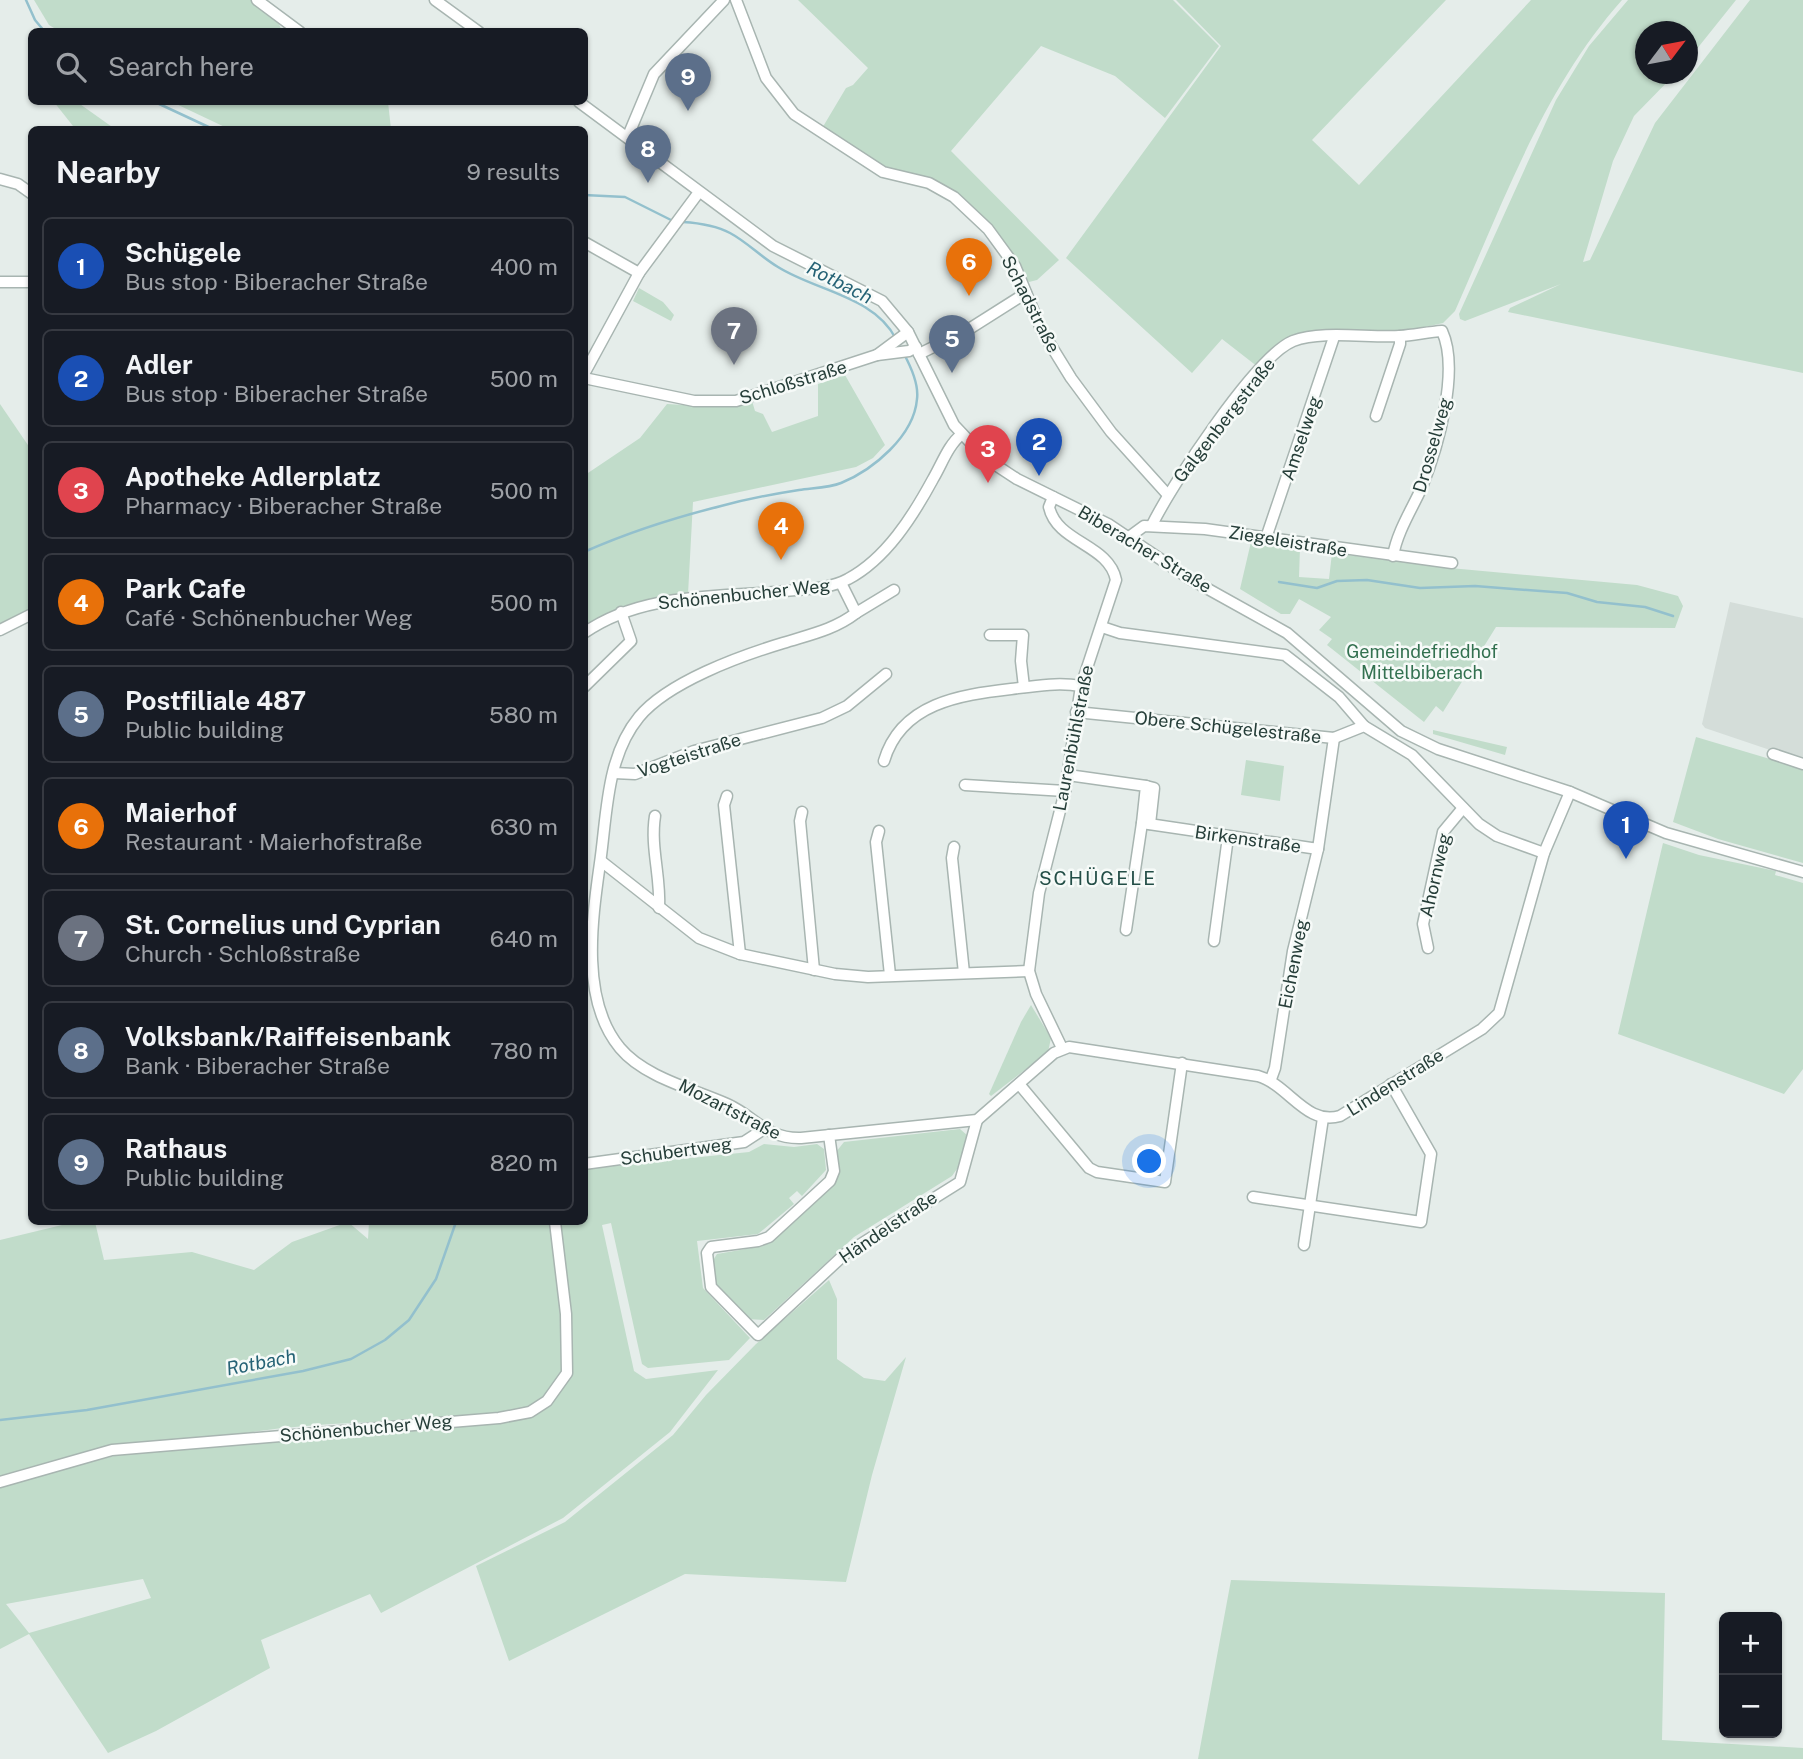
<!DOCTYPE html>
<meta charset="utf-8">
<style>
body{margin:0;font-family:"Public Sans",sans-serif;background:#20242c;color:#f1f3f6}
.controls{position:absolute;right:21px;bottom:21px;display:grid;overflow:hidden;border-radius:10px;box-shadow:0 2px 5px #0004}
.controls button{width:63px;height:63px;display:grid;place-items:center;padding:0;border:0;border-bottom:2px solid #363941;background:#171b24;color:#f1f3f6;font:35px sans-serif}
.compass{position:absolute;left:1635px;top:21px;width:63px;height:63px;border-radius:50%;background:#171b24;box-shadow:0 2px 5px #0004;rotate:58deg}
.you{position:absolute;left:1150px;top:1162px;width:24px;height:24px;margin:-18px;border:5px solid #fff;border-radius:50%;background:#1a73e8;box-shadow:0 0 0 10px #1a73e833}
.badge{display:grid;place-items:center;width:46px;height:46px;border-radius:50%;background:#0b8043;color:#fff;font-size:23px;font-weight:700}
.pin{position:absolute;translate:-50% -58px;filter:drop-shadow(0 2px 4px #0008)}
.pin::after{content:'';position:absolute;top:37px;width:24px;height:21px;background:inherit;clip-path:polygon(0 0,100% 0,50% 100%)}
.list{margin:0;padding:0;list-style:none}
h2{display:flex;justify-content:space-between;align-items:center;height:91px;margin:0;padding:0 28px;font-size:30px}
h2 small{font-size:23px;font-weight:400;color:#9ea1a6}
.list li{display:grid;grid-template-columns:46px 1fr auto;gap:21px;align-items:center;box-sizing:border-box;height:98px;margin:0 14px 14px;padding:0 14px;border:2px solid #363941;border-radius:10px}
.list b{display:block;font-size:26px;white-space:nowrap}
.list p{margin:0;font-size:23px;white-space:nowrap;color:#9ea1a6}
.list em{font-size:23px;font-style:normal;color:#9ea1a6}
.icon{flex:none;width:38px;height:38px;fill:none;stroke:currentColor;stroke-width:2;stroke-linecap:round;stroke-linejoin:round}
.map{position:relative;flex:none;width:1803px;height:1759px;overflow:hidden}
.search{position:absolute;background:#171b24;box-shadow:0 2px 5px #0004;left:28px;top:28px;width:560px;height:77px;display:flex;align-items:center;gap:18px;box-sizing:border-box;padding:0 24px;border-radius:10px;color:#9ea1a6;font-size:26px}
.panel{position:absolute;background:#171b24;box-shadow:0 2px 5px #0004;left:28px;top:126px;width:560px;height:1099px;border-radius:10px}
.map>svg:first-child{display:block}
</style>
<div class="map">
<svg width="1803" height="1759" viewBox="0 0 1803 1759">
<rect width="100%" height="100%" fill="#e5edea"/>
<polygon fill="#d4ddd9" points="1730,602 1803,618 1803,769 1772,759 1773,751 1705,728 1702,724"/>
<g fill="#c1dcca" fill-rule="evenodd">
<polygon points="34,0 252,0 279,24 282,31 59,31 49,25"/>
<polygon points="798,0 1173,0 1219,46 1165,118 1115,76 1041,46 951,151 1059,260 1037,280 1029,282 966,203 884,170 821,130 846,88 853,85 868,68"/>
<path d="M1176 0H1446L1312 140 1359 185 1531 0H1622C1543 89 1503 203 1455 311L1443 323 1398 333H1310L1258 367 1222 339 1192 373 1066 258 1221 46Z"/>
<polygon points="1628,0 1736,0 1688,60 1688,32 1646,32 1646,74 1675,74 1634,116 1613,161 1583,262 1590,260 1655,123 1750,0 1803,0 1803,373 1508,312 1510,308 1561,284 1465,321 1460,319 1459,314 1556,100 1589,46"/>
<polygon points="54,102 77,102 115,129 73,126"/>
<polygon points="172,102 388,102 391,129 229,129"/>
<polygon points="639,288 663,302 674,315 671,321 633,301"/>
<polygon points="845,375 885,445 873,458 856,467 693,502 688,594 624,606 585,627 585,475 640,438 667,404 716,407 752,401 755,411 763,414 772,432 818,416 818,384"/>
<polygon points="0,404 32,451 31,609 0,625"/>
<polygon points="1251,542 1300,548 1299,577 1329,579 1332,553 1450,568 1637,585 1678,596 1683,606 1675,628 1496,627 1443,712 1436,706 1424,722 1327,645 1332,639 1319,630 1331,617 1299,599 1290,614 1281,614 1240,589"/>
<polygon points="1433,730 1507,747 1505,755 1433,734"/>
<polygon points="1696,737 1803,769 1803,863 1718,839 1673,822"/>
<polygon points="1246,760 1284,766 1280,801 1241,795"/>
<polygon points="1663,843 1699,855 1776,871 1775,875 1803,883 1803,1069 1784,1094 1618,1034"/>
<polygon points="1031,1005 1051,1038 1048,1052 991,1096 989,1094 1021,1022"/>
<path d="M960 1129 968 1136 959 1166 952 1176 854 1237 764 1320 747 1319C732 1303 699 1278 717 1254L763 1246 773 1240 836 1181 839 1174 836 1152 844 1142Z"/>
<path d="M764 1144 794 1147 817 1144 824 1149 826 1170 802 1196 797 1191 789 1198 794 1204 758 1234 697 1241 703 1288 750 1338 729 1360 648 1368 642 1364 611 1223 602 1225 634 1371 646 1379 718 1370 670 1432 563 1518 381 1613 370 1594 261 1640 270 1668 156 1731 108 1753 29 1634 0 1649V1486L114 1456 111 1445 0 1477V1240L62 1225 65 1222H95L104 1260 192 1252 254 1270 292 1242 348 1222 368 1239 369 1222H551C556 1264 576 1334 561 1374 556 1389 544 1401 530 1408 507 1418 475 1416 451 1418 375 1423 298 1422 224 1437L226 1445 498 1422C516 1418 534 1416 549 1404 590 1372 564 1268 559 1222H584L585 1169 749 1152ZM143 1579 151 1598 29 1633 6 1604Z"/>
<polygon points="829,1280 837,1299 837,1359 864,1378 885,1381 906,1357 872,1475 846,1582 685,1574 509,1661 476,1566 565,1522 673,1435 706,1395 756,1344"/>
<polygon points="1231,1580 1665,1593 1662,1740 1803,1748 1803,1759 1198,1759"/>
</g>
<g fill="none" stroke-linecap="round" stroke-linejoin="round">
<g stroke="#93c0cd" stroke-width="2.5">
<polyline points="26,0 35,20 45,32"/>
<polyline points="155,102 215,130"/>
<polyline points="584,195 625,197 673,221"/>
<path d="M683 222C699 223 715 225 730 233 747 242 761 257 778 267 816 291 874 296 896 339"/>
<path d="M584 552C629 532 673 518 721 506 747 499 773 494 799 490 812 488 829 488 841 483 873 470 914 436 917 399 919 384 911 367 904 354"/>
<polyline points="1279,582 1317,588 1337,581 1367,580 1420,588 1475,586 1567,593 1597,602 1645,607 1673,616"/>
<polyline points="0,1420 87,1410 303,1371 351,1359 385,1340 409,1320 436,1279 456,1222"/>
</g>
<defs>
<g id="minor">
<polyline points="257,0 300,32"/>
<polyline points="435,0 479,32"/>
<polyline points="736,0 766,78 794,114 883,172 929,183 954,197 988,229 1015,266 1042,331 1071,378 1111,432 1167,494"/>
<polyline points="579,102 773,246 882,301 908,332 954,425 985,458 1017,479 1108,524 1190,579 1287,633 1401,731 1438,749 1570,792 1666,833 1803,872"/>
<polyline points="628,136 654,74 724,0"/>
<polyline points="0,179 18,184 32,194"/>
<polyline points="584,242 639,273"/>
<polyline points="0,282 32,282"/>
<polyline points="919,354 966,331 1026,293"/>
<polyline points="877,355 908,332"/>
<polyline points="584,374 639,273 699,192"/>
<polyline points="584,378 694,401 736,401 877,355 909,351 916,347"/>
<polyline points="1376,416 1400,344 1400,336"/>
<path d="M1053 497 1049 507C1057 543 1109 544 1116 580L1081 686 1065 791 1039 893 1029 971 1036 994 1062 1048"/>
<path d="M1152 525C1171 486 1256 356 1293 341 1322 330 1368 338 1400 336 1414 335 1428 332 1442 331 1460 370 1438 447 1422 487 1412 509 1397 532 1393 556"/>
<polyline points="1129,537 1144,526 1205,529 1452,563"/>
<polyline points="1266,538 1334,337"/>
<path d="M841 583 856 613C834 630 808 635 783 643 740 656 668 682 639 717 606 757 607 815 600 863 592 920 580 1000 620 1048 644 1077 693 1089 727 1104 756 1117 766 1139 801 1138L977 1120 1054 1053 1069 1047 1258 1076C1289 1085 1306 1126 1340 1116L1482 1029 1499 1013 1544 853 1570 792"/>
<polyline points="856,613 894,590"/>
<polyline points="1102,627 1120,633 1285,655 1339,697 1364,726"/>
<polyline points="0,630 32,614"/>
<path d="M584 633C643 592 717 598 785 591 805 589 830 589 848 579 886 559 913 516 933 479 942 464 948 445 962 434"/>
<polyline points="990,635 1023,635 1021,661 1024,687"/>
<polyline points="584,687 631,641 621,612"/>
<polyline points="1076,712 1334,738 1364,726 1412,755 1479,824 1497,836 1544,853"/>
<polyline points="1773,754 1803,764"/>
<path d="M884 761C901 703 960 695 1011 689 1034 686 1058 682 1081 686"/>
<polyline points="614,773 635,774 694,751 822,718 847,706 886,674"/>
<polyline points="1068,775 1146,786 1142,823 1318,849 1334,738"/>
<polyline points="965,785 1065,791"/>
<polyline points="1146,786 1154,788 1150,824"/>
<polyline points="727,796 724,805 740,954"/>
<polyline points="802,812 800,821 814,970"/>
<path d="M655 816C650 847 661 877 659 908"/>
<polyline points="879,831 876,842 890,975"/>
<polyline points="954,847 952,858 964,973"/>
<polyline points="601,861 699,938 740,954 835,974 868,977 1029,971"/>
<polyline points="1126,930 1142,823"/>
<polyline points="1214,941 1228,837"/>
<polyline points="1428,948 1423,924 1443,832 1463,808"/>
<polyline points="1271,1079 1275,1068 1293,951 1318,849"/>
<polyline points="1019,1084 1089,1168 1097,1172 1165,1182 1182,1063"/>
<polyline points="829,1135 834,1171 830,1181 769,1237 758,1241 711,1247 707,1253 711,1287 758,1335 845,1254 960,1182 977,1120"/>
<polyline points="584,1164 744,1142 764,1129"/>
<polyline points="1253,1197 1421,1222 1431,1154 1391,1084"/>
<polyline points="1304,1245 1323,1118"/>
<polyline points="0,1482 112,1450 499,1418 530,1412 547,1401 567,1373 566,1314 555,1222"/>
</g>
</defs>
<use href="#minor" stroke="#a8b5b1" stroke-width="13"/>
<use href="#minor" stroke="#fff" stroke-width="10"/>
</g>
<g text-anchor="middle" dominant-baseline="central" stroke-width="5" stroke-linejoin="round" paint-order="stroke">
<g font-size="18" fill="#263e39" stroke="#f6faf8">
<text transform="translate(1031 304) rotate(63)">Schadstraße</text>
<text transform="translate(793 382) rotate(-17)">Schloßstraße</text>
<text transform="translate(1224 420) rotate(-52)">Galgenbergstraße</text>
<text transform="translate(1301 438) rotate(-71)">Amselweg</text>
<text transform="translate(1432 445) rotate(-74)">Drosselweg</text>
<text transform="translate(1288 541) rotate(9)">Ziegeleistraße</text>
<text transform="translate(1145 549) rotate(31)">Biberacher Straße</text>
<text transform="translate(744 594) rotate(-6)">Schönenbucher Weg</text>
<text transform="translate(1228 727) rotate(6)">Obere Schügelestraße</text>
<text transform="translate(1073 738) rotate(-79)">Laurenbühlstraße</text>
<text transform="translate(689 755) rotate(-18)">Vogteistraße</text>
<text transform="translate(1248 839) rotate(8)">Birkenstraße</text>
<text transform="translate(1435 875) rotate(-77)">Ahornweg</text>
<text transform="translate(1293 964) rotate(-79)">Eichenweg</text>
<text transform="translate(1395 1082) rotate(-32)">Lindenstraße</text>
<text transform="translate(730 1109) rotate(27)">Mozartstraße</text>
<text transform="translate(676 1151) rotate(-8)">Schubertweg</text>
<text transform="translate(888 1227) rotate(-34)">Händelstraße</text>
<text transform="translate(366 1428) rotate(-5)">Schönenbucher Weg</text>
</g>
<g font-size="18" fill="#337150" stroke="#f6faf8">
<text x="1422" y="651">Gemeindefriedhof<tspan x="1422" dy="21">Mittelbiberach</tspan></text>
</g>
<g font-size="19" font-style="italic" fill="#256275" stroke="#f6faf8">
<text transform="translate(840 282) rotate(27)">Rotbach</text>
<text transform="translate(261 1362) rotate(-11)">Rotbach</text>
</g>
<g font-size="19" letter-spacing="2" fill="#234e47" stroke="#f6faf8">
<text x="1098" y="878">SCHÜGELE</text>
</g>
</g>
</svg>
<div class="controls">
<button>+</button>
<button>−</button>
</div>
<svg class="compass" viewBox="-18 -18 36 36"><path d="M0-13l5 13h-10z" fill="#e53935"/><path d="M0 13l5-13h-10z" fill="#9ea1a6"/></svg>
<div class="you"></div>
<div class="pin badge" style="left:1626px;top:859px;background:#1a4fb4">1</div>
<div class="pin badge" style="left:1039px;top:476px;background:#1a4fb4">2</div>
<div class="pin badge" style="left:988px;top:483px;background:#e0444e">3</div>
<div class="pin badge" style="left:781px;top:560px;background:#e8710a">4</div>
<div class="pin badge" style="left:952px;top:373px;background:#5c6f8a">5</div>
<div class="pin badge" style="left:969px;top:296px;background:#e8710a">6</div>
<div class="pin badge" style="left:734px;top:365px;background:#6b7280">7</div>
<div class="pin badge" style="left:648px;top:183px;background:#5c6f8a">8</div>
<div class="pin badge" style="left:688px;top:111px;background:#5c6f8a">9</div>
<div class="search"><svg class="icon" aria-label="search" viewBox="0 0 24 24"><circle cx="10" cy="10" r="6"/><path d="M15 15l6 6"/></svg>Search here</div>
<section class="panel">
<h2>Nearby<small>9 results</small></h2>
<ul class="list">
<li><span class="badge" style="background:#1a4fb4">1</span><div><b>Schügele</b><p>Bus stop · Biberacher Straße</p></div><em>400 m</em></li>
<li><span class="badge" style="background:#1a4fb4">2</span><div><b>Adler</b><p>Bus stop · Biberacher Straße</p></div><em>500 m</em></li>
<li><span class="badge" style="background:#e0444e">3</span><div><b>Apotheke Adlerplatz</b><p>Pharmacy · Biberacher Straße</p></div><em>500 m</em></li>
<li><span class="badge" style="background:#e8710a">4</span><div><b>Park Cafe</b><p>Café · Schönenbucher Weg</p></div><em>500 m</em></li>
<li><span class="badge" style="background:#5c6f8a">5</span><div><b>Postfiliale 487</b><p>Public building</p></div><em>580 m</em></li>
<li><span class="badge" style="background:#e8710a">6</span><div><b>Maierhof</b><p>Restaurant · Maierhofstraße</p></div><em>630 m</em></li>
<li><span class="badge" style="background:#6b7280">7</span><div><b>St. Cornelius und Cyprian</b><p>Church · Schloßstraße</p></div><em>640 m</em></li>
<li><span class="badge" style="background:#5c6f8a">8</span><div><b>Volksbank/Raiffeisenbank</b><p>Bank · Biberacher Straße</p></div><em>780 m</em></li>
<li><span class="badge" style="background:#5c6f8a">9</span><div><b>Rathaus</b><p>Public building</p></div><em>820 m</em></li>
</ul>
</section>
</div>
